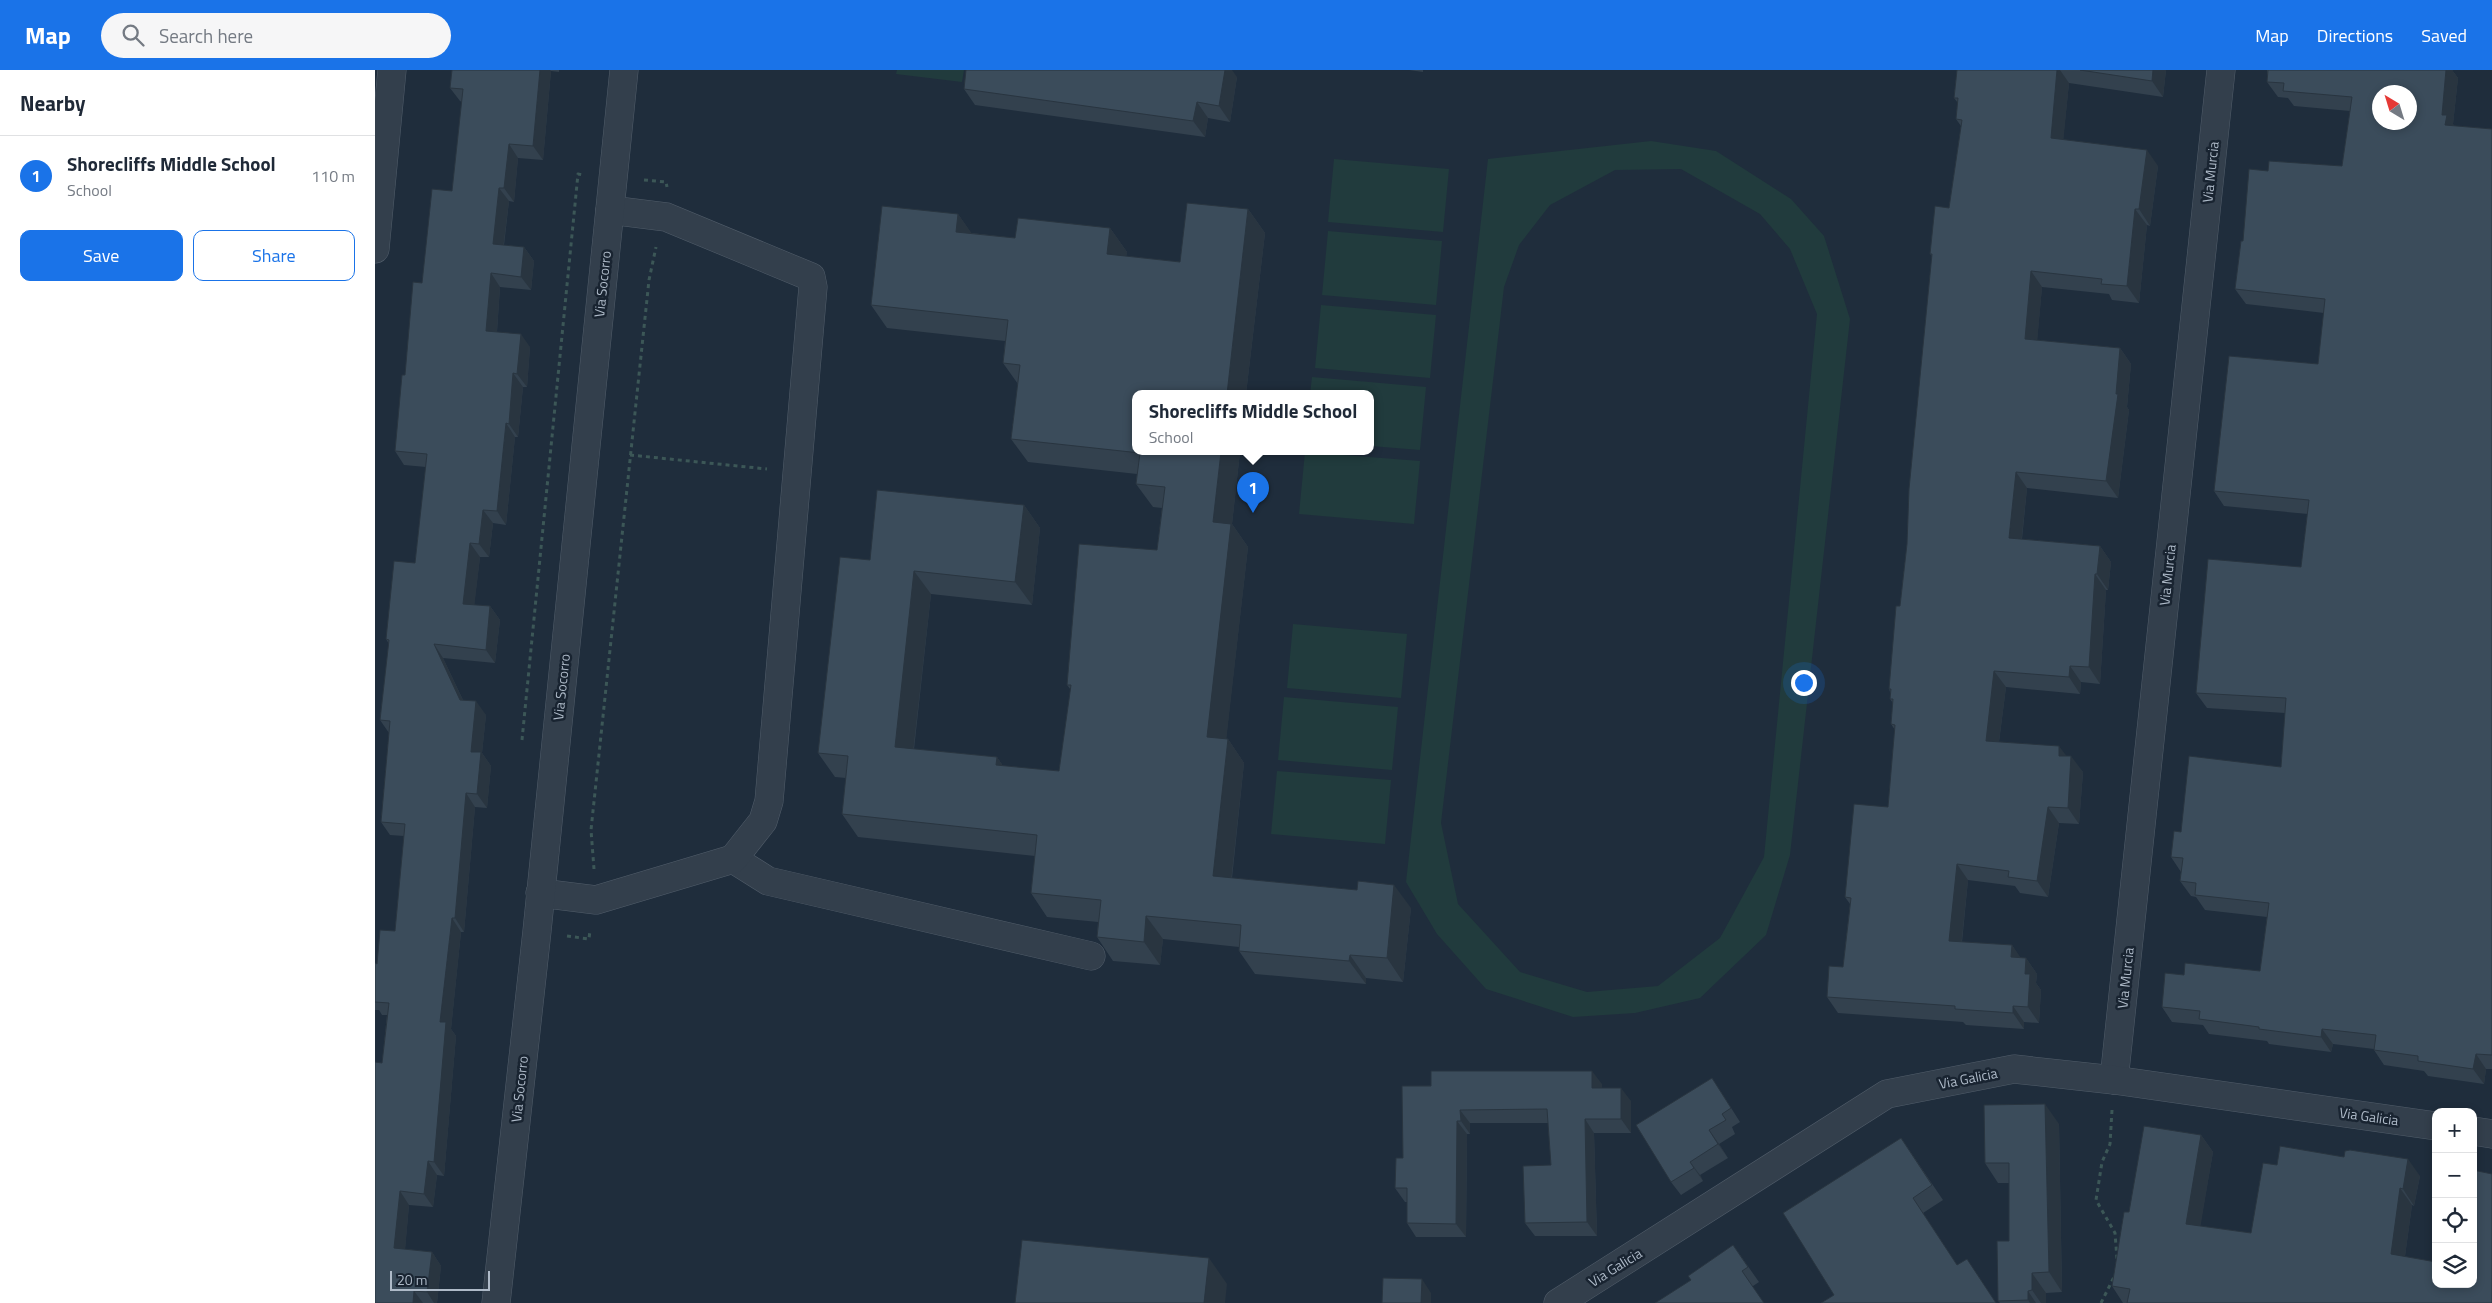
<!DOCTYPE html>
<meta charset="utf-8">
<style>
body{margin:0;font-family:"Titillium Web",sans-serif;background:#f6f6f7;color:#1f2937}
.controls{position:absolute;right:15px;bottom:15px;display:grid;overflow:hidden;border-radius:10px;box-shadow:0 2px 8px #0003}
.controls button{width:45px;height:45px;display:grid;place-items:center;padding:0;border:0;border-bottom:1px solid #e0e1e3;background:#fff;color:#1f2937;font:25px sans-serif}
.compass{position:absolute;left:1997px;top:15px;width:45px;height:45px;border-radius:50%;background:#fff;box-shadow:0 2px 8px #0003;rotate:322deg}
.scale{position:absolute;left:15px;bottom:12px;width:100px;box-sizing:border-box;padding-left:5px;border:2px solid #aebac8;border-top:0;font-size:14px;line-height:18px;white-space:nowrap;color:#aebac8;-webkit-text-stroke:4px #192431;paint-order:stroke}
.you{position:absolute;left:1428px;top:612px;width:18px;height:18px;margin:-12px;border:4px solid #fff;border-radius:50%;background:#1a73e8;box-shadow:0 0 0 8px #1a73e833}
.badge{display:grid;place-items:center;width:32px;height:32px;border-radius:50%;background:#1a73e8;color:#fff;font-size:16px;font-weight:700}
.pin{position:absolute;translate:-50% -41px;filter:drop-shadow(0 1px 2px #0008)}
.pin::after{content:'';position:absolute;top:26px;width:18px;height:15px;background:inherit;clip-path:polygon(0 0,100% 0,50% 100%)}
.popup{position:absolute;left:757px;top:320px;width:242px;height:65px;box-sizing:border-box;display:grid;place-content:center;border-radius:10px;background:#fff;filter:drop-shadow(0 1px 4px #0005);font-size:16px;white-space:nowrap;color:#747a83}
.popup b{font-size:19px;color:#1f2937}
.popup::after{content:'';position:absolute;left:50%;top:100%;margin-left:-10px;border:10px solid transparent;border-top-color:#fff}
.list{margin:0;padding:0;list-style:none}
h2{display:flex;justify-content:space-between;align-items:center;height:65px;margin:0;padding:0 20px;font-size:21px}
h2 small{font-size:16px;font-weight:400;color:#747a83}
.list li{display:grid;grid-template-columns:32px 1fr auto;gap:15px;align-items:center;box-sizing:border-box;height:80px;padding:0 20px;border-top:1px solid #e0e1e3}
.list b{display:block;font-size:19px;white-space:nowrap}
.list p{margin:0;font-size:16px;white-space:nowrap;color:#747a83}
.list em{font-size:16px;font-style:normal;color:#747a83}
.actions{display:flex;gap:10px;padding:15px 20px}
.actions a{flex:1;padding:11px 0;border:1px solid #1a73e8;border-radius:10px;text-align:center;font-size:18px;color:#1a73e8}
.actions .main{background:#1a73e8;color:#fff}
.icon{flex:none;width:28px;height:28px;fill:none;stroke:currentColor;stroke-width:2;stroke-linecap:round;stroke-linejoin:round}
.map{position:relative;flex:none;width:2117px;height:1233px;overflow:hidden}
header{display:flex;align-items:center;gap:30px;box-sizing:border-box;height:70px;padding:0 25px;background:#1a73e8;color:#fff}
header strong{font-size:24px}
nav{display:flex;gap:28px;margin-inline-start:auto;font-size:18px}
.search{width:350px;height:45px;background:#f6f6f7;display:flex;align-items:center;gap:12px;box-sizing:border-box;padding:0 18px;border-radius:28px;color:#747a83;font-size:19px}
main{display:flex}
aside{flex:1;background:#fff}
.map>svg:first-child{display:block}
</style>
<header>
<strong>Map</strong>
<div class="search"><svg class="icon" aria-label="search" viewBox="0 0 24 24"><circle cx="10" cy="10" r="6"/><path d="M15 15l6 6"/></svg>Search here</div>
<nav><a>Map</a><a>Directions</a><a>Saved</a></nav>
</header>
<main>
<aside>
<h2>Nearby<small></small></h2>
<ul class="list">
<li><span class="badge">1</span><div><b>Shorecliffs Middle School</b><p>School</p></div><em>110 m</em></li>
</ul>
<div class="actions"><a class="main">Save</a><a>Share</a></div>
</aside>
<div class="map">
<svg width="2117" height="1233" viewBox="0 0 2117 1233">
<rect width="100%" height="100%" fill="#1f2d3c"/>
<g fill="#213b3d" fill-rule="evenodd">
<polygon points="522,0 589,0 587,12 521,4"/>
<path d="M1276 71 1341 81 1416 129 1449 166 1475 249 1415 785 1391 865 1325 928 1260 943 1198 947 1111 919 1062 864 1031 812 1113 89ZM1306 99 1385 144 1415 179 1442 244 1389 787 1345 868 1283 916 1212 922 1145 902 1083 834 1066 753 1129 217 1144 175 1175 135 1240 100Z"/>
<polygon points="959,89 1074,99 1068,162 953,152"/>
<polygon points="953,161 1067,171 1061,235 947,225"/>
<polygon points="946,235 1061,245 1055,308 940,298"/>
<polygon points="937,307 1051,317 1045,380 996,376 996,324 935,324"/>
<polygon points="930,382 1045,391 1039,454 924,444"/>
<polygon points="918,554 1032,564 1026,628 912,618"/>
<polygon points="909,627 1023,637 1017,700 903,690"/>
<polygon points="902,701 1016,710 1010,774 896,764"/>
</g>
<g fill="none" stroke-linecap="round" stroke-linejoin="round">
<defs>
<g id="minor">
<polyline points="0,179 17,0"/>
<polyline points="358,789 393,811 716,886"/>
<polyline points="165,823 221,830 358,789 388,751 394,731 438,217 436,207 291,147 235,140"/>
<polyline points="1739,1010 1846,0"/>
<polyline points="2098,1061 2117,1064"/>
<polyline points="121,1233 162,861 249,0"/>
<polyline points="1183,1233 1512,1024 1639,999 1739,1010 2061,1056"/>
</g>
</defs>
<use href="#minor" stroke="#515d6a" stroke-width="29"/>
<g stroke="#3c5757" stroke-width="3" stroke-dasharray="4 4" stroke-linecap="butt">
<polyline points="269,110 291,112 292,117"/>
<polyline points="255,385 392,399"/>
<polyline points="147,670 203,104 208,105"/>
<polyline points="219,799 216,760 274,210 281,177"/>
<polyline points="192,866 214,869 215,860"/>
<polyline points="1737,1040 1735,1074 1727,1092 1721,1130 1740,1163 1742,1189"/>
<polyline points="1726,1233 1739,1207"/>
</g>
<use href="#minor" stroke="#333f4c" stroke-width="28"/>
</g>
<g fill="#33414e">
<polygon points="77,0 184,0 184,2 176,1 168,90 143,88 139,132 134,131 129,175 149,177 159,191 156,220 125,217 122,262 155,277 152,317 148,317 143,367 140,367 131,455 118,453 114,487 105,487 99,535 115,536 125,550 120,593 68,588 88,630 111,645 107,683 116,696 112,738 100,737 89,862 86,862 76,959 81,966 69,1106 62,1105 58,1137 34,1135 30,1179 57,1182 66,1196 62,1233 0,1233 7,993 12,945 7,945 4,940 0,940 0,893 2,894 20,861 29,766 15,765 6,752 14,663 5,650 14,574 11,569 40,493 51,397 29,395 20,381 30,305 47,213 77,121 87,32 85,31 75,18"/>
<polygon points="1034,0 1048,0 1048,2"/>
<polygon points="1582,0 1791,0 1788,27 1694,13 1688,70 1783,96 1775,156 1772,155 1764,233 1737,230 1734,224 1667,217 1662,270 1745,278 1756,294 1752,337 1754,340 1743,428 1652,418 1647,469 1725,476 1736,492 1733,520 1731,520 1725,614 1706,612 1705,624 1631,617 1624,672 1692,686 1708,702 1704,754 1684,753 1673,827 1645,823 1640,816 1593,810 1587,872 1637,875 1645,888 1651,888 1662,904 1661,913 1666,920 1664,953 1649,952 1649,959 1591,955 1588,952 1463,943 1452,927 1468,897 1475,834 1470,827 1513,737 1520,660 1516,654 1518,633 1515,629 1515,622 1514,619 1525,536 1532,474 1557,186 1555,184 1574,138 1586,56 1581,49 1583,33 1579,28"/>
<polygon points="1892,0 2077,0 2083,8 2078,54 2079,56 2117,59 2117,999 2111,999 2109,1014 2053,1006 2049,1001 2009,995 1999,980 1999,979 1958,974 1956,982 1894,974 1892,971 1834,964 1828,955 1797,952 1787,937 1809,905 1885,901 1892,847 1830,840 1821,827 1816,826 1805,811 1806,802 1796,787 1806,762 1906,697 1910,643 1832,638 1821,623 1926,497 1933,444 1849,436 1839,421 1943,294 1949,243 1871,234 1860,219 1868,171 1893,101 1967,96 1975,41 1919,36 1913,28 1903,27 1892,12"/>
<polygon points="862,7 855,52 833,48 830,67 600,35 589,19"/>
<polygon points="873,139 890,163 871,324 760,324 865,382 857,454 873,477 851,669 853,669 869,693 857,808 1036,838 1028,912 991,908 991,914 880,904 864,881 864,877 788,869 785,895 738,891 722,867 723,852 672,847 656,823 660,786 483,767 467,744 471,708 460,707 443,683 495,490 649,435 665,458 657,535 556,524 539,679 622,687 628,696 684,701 696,620 692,615 782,480 787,438 778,437 761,414 762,404 653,392 636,369 643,314 628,293 630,271 512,258 496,235 583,144 596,163 640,168 735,158 752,182 751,186 805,192"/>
<polygon points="1227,1014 1227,1018 1256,1031 1256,1063 1219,1063 1222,1166 1160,1166 1150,1153 1176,1095 1173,1053 1095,1053 1095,1064 1092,1064 1091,1167 1041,1167 1032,1153 1032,1132 1030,1132 1020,1118 1028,1088 1027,1016"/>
<polygon points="1346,1022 1365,1052 1357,1057 1360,1064 1344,1074 1353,1088 1325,1105 1328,1111 1306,1125 1296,1112"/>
<polygon points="1684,1054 1687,1222 1671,1223 1671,1233 1625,1233 1623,1231 1634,1171 1634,1113 1623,1113 1610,1093"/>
<polygon points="1826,1065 1838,1082 1825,1156 1876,1163 1902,1095 2045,1106 2039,1136 2037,1135 2030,1186 2117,1233 1748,1233 1737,1216 1754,1142"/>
<polygon points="1526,1068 1568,1130 1548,1143 1582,1195 1602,1204 1621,1233 1446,1233 1459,1225"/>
<polygon points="1358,1175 1384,1212 1378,1216 1316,1210"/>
</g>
<g fill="#293540">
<polygon points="165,0 175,0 176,1 168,90 158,76"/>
<polygon points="850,0 857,0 862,7 855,52 844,36"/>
<polygon points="1682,0 1685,0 1694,13 1687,84 1676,68"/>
<polygon points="1778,0 1791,0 1788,27 1777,11"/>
<polygon points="2071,0 2077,0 2083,8 2078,54 2082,60 2070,55 2067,45"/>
<polygon points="822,32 833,48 830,67 818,51"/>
<polygon points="134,74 143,88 139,132 129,118"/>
<polygon points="1772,80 1783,96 1775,156 1764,139"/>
<polygon points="124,118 134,131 127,187 118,174"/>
<polygon points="873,139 890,163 871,324 852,324"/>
<polygon points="1760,139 1772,155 1764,233 1752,216"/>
<polygon points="583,144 600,168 581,162"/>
<polygon points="735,158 752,182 749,208 732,184"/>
<polygon points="149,177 159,191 156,220 146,207"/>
<polygon points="1656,201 1667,217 1661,285 1650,269"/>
<polygon points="116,203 125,217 121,275 111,261"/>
<polygon points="146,264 155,277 152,317 142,304"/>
<polygon points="1745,278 1756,294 1752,337 1754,340 1743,428 1731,411"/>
<polygon points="138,303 148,317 143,367 134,354"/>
<polygon points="131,353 140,367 131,455 122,441"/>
<polygon points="846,382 865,382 857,454 873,477 849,690 832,667 838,452"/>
<polygon points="1641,402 1652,418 1645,484 1634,468"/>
<polygon points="649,435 665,458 657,535 640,512"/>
<polygon points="108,440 118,453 114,487 104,474"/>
<polygon points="95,473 105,487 98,547 88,534"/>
<polygon points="1725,476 1736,492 1733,520 1722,504"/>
<polygon points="539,501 556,524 536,700 520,677"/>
<polygon points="1720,504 1731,520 1725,614 1714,597"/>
<polygon points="115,536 125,550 120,593 111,580"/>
<polygon points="59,574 68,588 94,643 85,630"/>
<polygon points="1695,596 1706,612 1705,624 1694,607"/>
<polygon points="1619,601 1631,617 1622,687 1611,671"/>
<polygon points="101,631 111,645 107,683 116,696 112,738 102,724 96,682"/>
<polygon points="853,669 869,693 854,830 838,806"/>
<polygon points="1684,676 1696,692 1684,686"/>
<polygon points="1696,686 1708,702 1704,754 1693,738"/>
<polygon points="622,687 638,711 621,695"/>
<polygon points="91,723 100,737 89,862 80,848"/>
<polygon points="1673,737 1684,753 1673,827 1662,811"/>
<polygon points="1582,794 1593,810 1585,887 1574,871"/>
<polygon points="1019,815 1036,838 1028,912 1012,888"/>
<polygon points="771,846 788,869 785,895 769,872"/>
<polygon points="77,848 86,862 76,959 81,966 69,1106 59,1092 65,952"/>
<polygon points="1637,875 1648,891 1636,887"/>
<polygon points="975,885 991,908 991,914 974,891"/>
<polygon points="1651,888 1662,904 1661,913 1666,920 1664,953 1653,937 1650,904"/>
<polygon points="1638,936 1649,952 1649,959 1638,943"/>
<polygon points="1947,959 1958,974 1956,982 1946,967"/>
<polygon points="2101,984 2111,999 2109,1014 2098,999"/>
<polygon points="1217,1001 1227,1014 1227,1031 1217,1018"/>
<polygon points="1246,1018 1256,1031 1256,1063 1246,1049"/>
<polygon points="1670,1034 1684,1054 1687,1222 1674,1202"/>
<polygon points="1085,1040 1095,1053 1095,1064 1086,1051"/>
<polygon points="1210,1049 1219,1063 1222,1166 1212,1152"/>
<polygon points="1082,1051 1092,1064 1091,1167 1081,1154"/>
<polygon points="1334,1060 1344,1074 1353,1088 1343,1074"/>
<polygon points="1826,1065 1838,1082 1823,1171 1811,1154"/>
<polygon points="2033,1089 2045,1106 2039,1136 2028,1119"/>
<polygon points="53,1091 62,1105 58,1137 49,1124"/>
<polygon points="1315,1092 1325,1105 1328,1111 1319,1098"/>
<polygon points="2025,1118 2037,1135 2028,1201 2016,1184"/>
<polygon points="25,1121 34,1135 29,1192 19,1178"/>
<polygon points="57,1182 66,1196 62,1233 59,1233 52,1222"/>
<polygon points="834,1188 852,1214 850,1233 829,1233"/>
<polygon points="1657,1203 1671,1223 1671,1233 1666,1233 1657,1220"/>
<polygon points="1047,1209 1056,1223 1056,1233 1046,1233"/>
<polygon points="39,1221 48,1233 38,1233"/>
<polygon points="1653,1221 1661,1233 1655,1233 1653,1230"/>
</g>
<g fill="#3b4c5b" stroke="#293540" fill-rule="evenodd">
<polygon points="77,0 165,0 158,76 134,74 129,118 124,118 118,174 149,177 146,207 116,203 111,261 146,264 142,304 138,303 134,354 131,353 122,441 108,440 104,474 95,473 88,534 115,536 111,580 59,574 85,630 101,631 96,682 106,682 102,724 91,723 80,848 77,848 65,952 71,952 59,1092 53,1091 49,1124 25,1121 19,1178 57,1182 52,1222 39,1221 38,1233 0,1233 0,992 7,993 14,933 0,932 0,893 2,894 5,860 20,861 30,754 6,752 15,651 5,650 14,570 11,569 19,491 40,493 52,384 20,381 27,305 30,305 38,212 47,213 57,119 77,121 88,19 75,18"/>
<polygon points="591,0 850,0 844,36 822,32 818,51 589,19"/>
<polygon points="1582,0 1682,0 1676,68 1772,80 1764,139 1760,139 1752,216 1726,214 1727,209 1656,201 1650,269 1745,278 1741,324 1743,324 1731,411 1641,402 1634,468 1725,476 1722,504 1720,504 1714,597 1695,596 1694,607 1619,601 1611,671 1684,676 1684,686 1696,686 1693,738 1673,737 1662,811 1633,807 1634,801 1582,794 1574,871 1637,875 1636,887 1651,888 1650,904 1655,904 1653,937 1638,936 1638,943 1580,939 1580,936 1452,927 1454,896 1468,897 1476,828 1470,827 1479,734 1513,737 1520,655 1516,654 1518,629 1515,629 1516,619 1514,619 1521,536 1525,536 1532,474 1534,419 1557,184 1555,184 1560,136 1574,138 1587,50 1581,49 1583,28 1579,28"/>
<polygon points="1705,0 1778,0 1777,11"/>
<path d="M1893 0H2071L2067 45H2072L2070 55 2117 59V985L2101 984 2098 999 2043 991V986L1999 980 2001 965 1947 959 1946 967 1884 959V957L1824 949 1825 941 1787 937 1790 903 1809 905 1810 893 1885 901 1894 833 1820 825 1821 813 1805 811 1808 788 1796 787 1799 761 1806 762 1814 686 1906 697 1911 628 1821 623 1833 489 1926 497 1934 430 1839 421 1854 286 1943 294 1950 229 1860 219 1866 171H1868L1874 99 1893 101 1894 91 1967 96 1977 27 1908 21 1909 13 1892 12ZM2004 22H2034V52H2004Z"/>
<polygon points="812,133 873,139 852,324 760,324 760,382 846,382 838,452 856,454 832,667 853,669 838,806 982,820 983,811 1019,815 1012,888 975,885 974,891 864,881 866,855 771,846 769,872 722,867 726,830 656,823 662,765 467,744 473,686 443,683 465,487 495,490 502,420 649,435 640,512 539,501 520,677 622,687 621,695 684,701 696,615 692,615 704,474 782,480 790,417 761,414 765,383 636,369 645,295 628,293 633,250 496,235 507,136 583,144 581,162 640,168 643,148 735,158 732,184 805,192"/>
<polygon points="1056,1001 1217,1001 1217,1018 1246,1018 1246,1049 1210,1049 1212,1152 1150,1153 1148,1096 1176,1095 1172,1039 1085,1040 1086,1051 1082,1051 1081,1154 1032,1153 1032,1118 1020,1118 1021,1088 1028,1088 1027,1016 1056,1016"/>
<polygon points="1337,1008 1356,1038 1347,1044 1351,1050 1334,1060 1343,1074 1315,1092 1319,1098 1296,1112 1261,1055"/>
<polygon points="1670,1034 1674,1202 1657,1203 1657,1220 1653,1221 1653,1230 1623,1231 1622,1171 1634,1171 1634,1093 1610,1093 1609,1035"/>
<polygon points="1769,1056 1826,1065 1811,1154 1876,1163 1888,1093 1902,1095 1905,1076 1969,1087 1970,1081 1975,1080 2033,1089 2028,1119 2025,1118 2016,1184 2061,1192 2061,1214 2098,1214 2098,1100 2117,1104 2117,1233 1752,1233 1755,1219 1737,1216 1749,1142 1754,1142"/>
<polygon points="1526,1068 1557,1115 1538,1128 1582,1195 1592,1189 1621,1233 1446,1233 1459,1225 1408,1143"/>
<polygon points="647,1170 834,1188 829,1233 640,1233"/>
<polygon points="1358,1175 1373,1197 1367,1201 1389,1233 1280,1233 1316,1210 1313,1206"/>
<polygon points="1008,1208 1047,1209 1046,1233 1007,1233"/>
</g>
<g text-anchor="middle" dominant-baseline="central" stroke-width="5" stroke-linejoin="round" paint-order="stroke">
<g font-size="14" fill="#aebac8" stroke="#192431">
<text transform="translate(1835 102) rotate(-84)">Via Murcia</text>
<text transform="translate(227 214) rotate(-84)">Via Socorro</text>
<text transform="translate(1792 505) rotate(-84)">Via Murcia</text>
<text transform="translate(186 617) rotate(-84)">Via Socorro</text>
<text transform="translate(1750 908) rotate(-84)">Via Murcia</text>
<text transform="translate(1593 1008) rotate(-11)">Via Galicia</text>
<text transform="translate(144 1019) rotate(-84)">Via Socorro</text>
<text transform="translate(1994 1046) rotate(8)">Via Galicia</text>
<text transform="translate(1240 1197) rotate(-32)">Via Galicia</text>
</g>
</g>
</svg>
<div class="controls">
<button>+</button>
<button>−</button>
<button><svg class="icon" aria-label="locate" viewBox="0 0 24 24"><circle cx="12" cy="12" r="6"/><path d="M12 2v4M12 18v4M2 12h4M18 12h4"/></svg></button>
<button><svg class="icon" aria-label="layers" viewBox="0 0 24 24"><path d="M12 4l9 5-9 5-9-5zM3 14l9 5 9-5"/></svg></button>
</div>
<svg class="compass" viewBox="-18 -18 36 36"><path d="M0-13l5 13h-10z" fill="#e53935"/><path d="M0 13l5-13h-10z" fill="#747a83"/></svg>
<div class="scale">20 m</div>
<div class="you"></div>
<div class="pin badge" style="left:878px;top:443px">1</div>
<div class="popup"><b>Shorecliffs Middle School</b>School</div>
</div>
</main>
